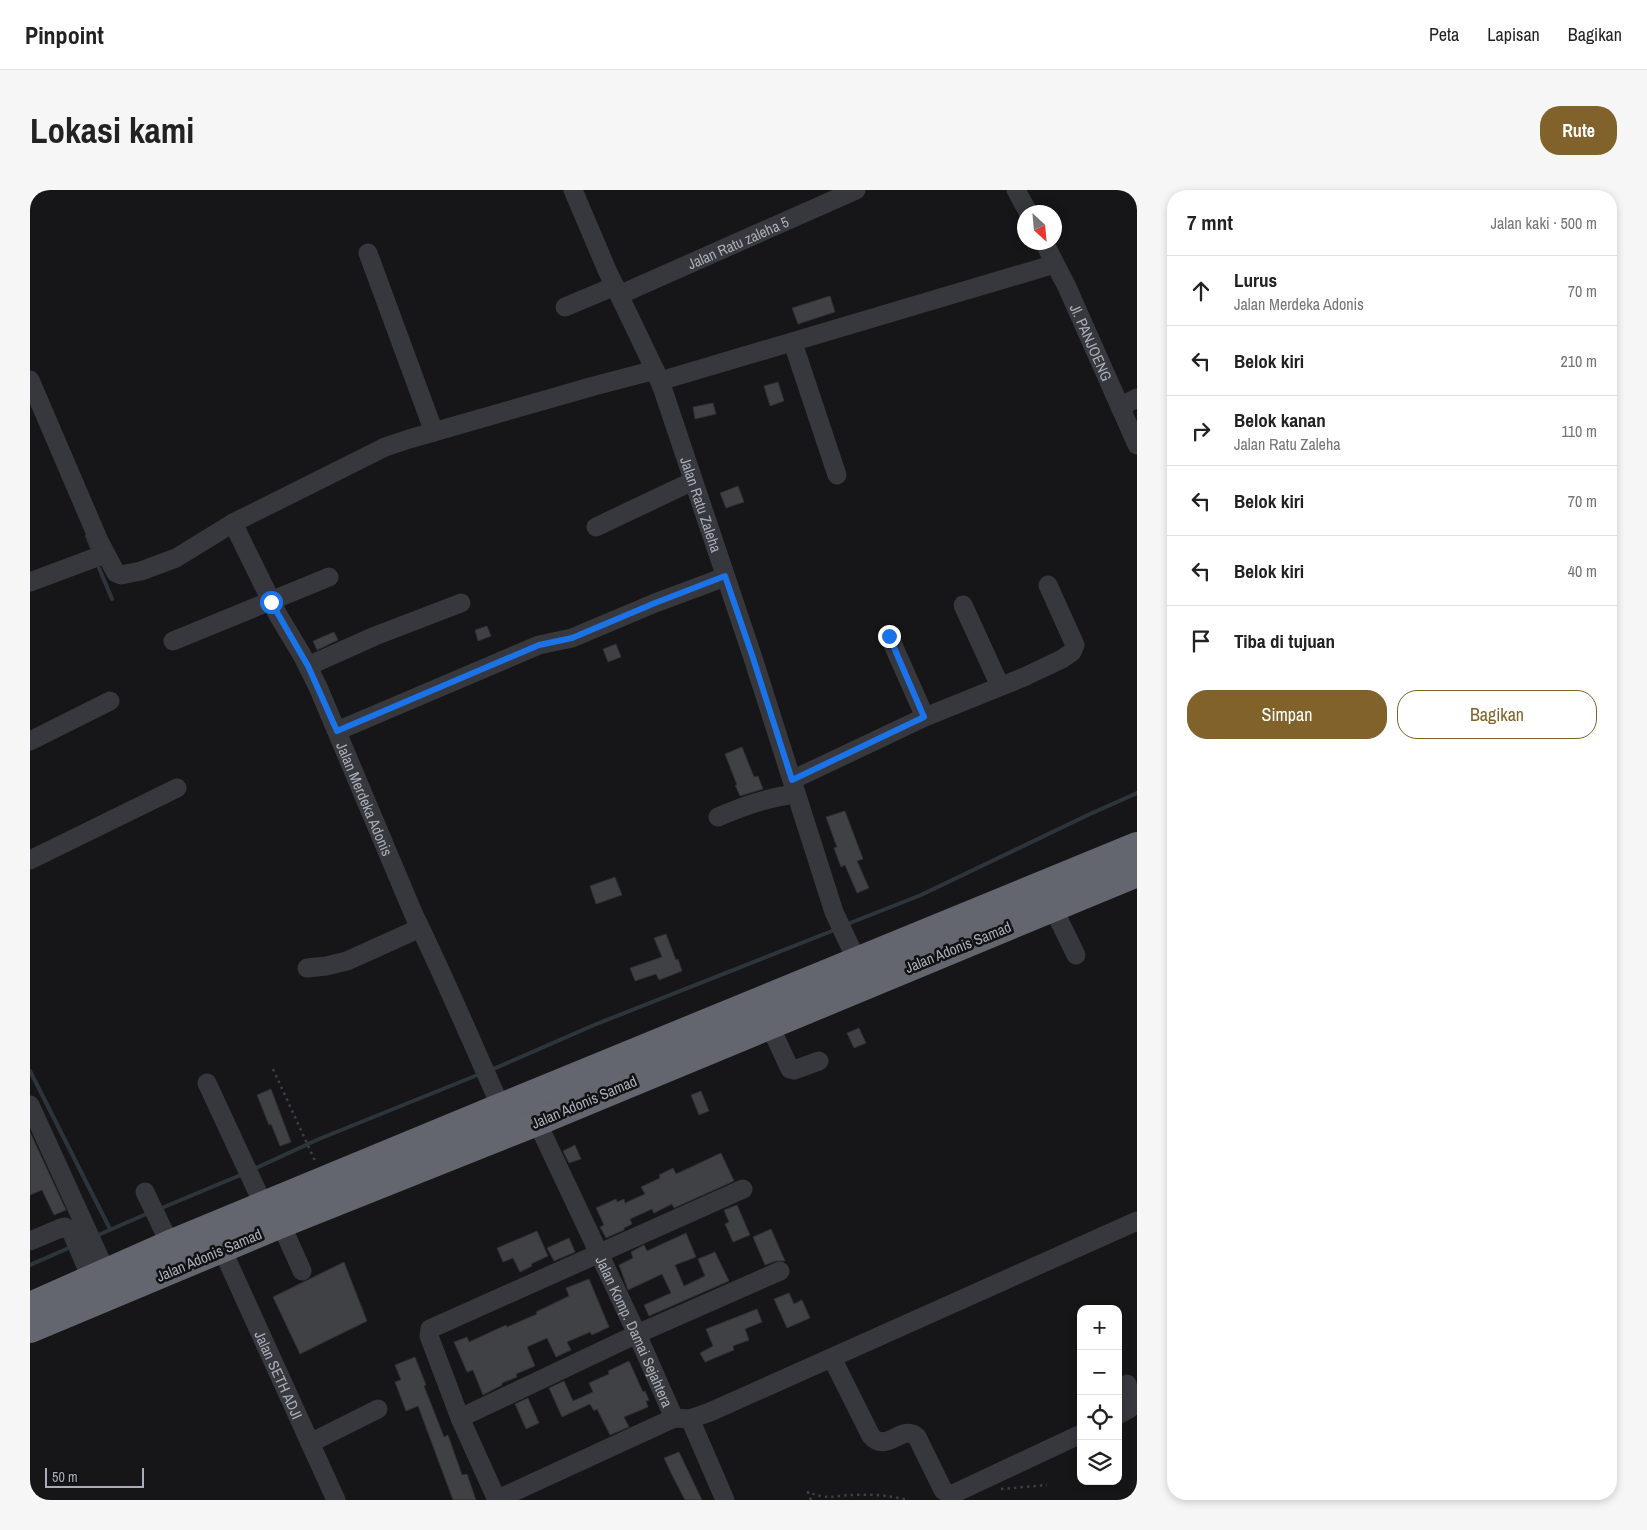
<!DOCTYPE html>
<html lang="id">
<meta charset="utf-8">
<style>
body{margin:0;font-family:"Archivo Narrow",sans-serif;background:#f6f6f6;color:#222}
.controls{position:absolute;right:15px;bottom:15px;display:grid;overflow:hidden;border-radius:10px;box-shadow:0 2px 8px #0003}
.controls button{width:45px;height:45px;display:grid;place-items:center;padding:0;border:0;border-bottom:1px solid #e0e0e0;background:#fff;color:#222;font:25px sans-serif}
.compass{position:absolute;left:987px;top:15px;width:45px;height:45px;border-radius:50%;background:#fff;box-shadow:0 2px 8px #0003;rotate:154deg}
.scale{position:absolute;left:15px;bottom:12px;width:99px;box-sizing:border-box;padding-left:5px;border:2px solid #a8adb8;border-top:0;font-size:14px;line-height:18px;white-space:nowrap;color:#a8adb8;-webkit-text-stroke:4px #111113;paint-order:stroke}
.stop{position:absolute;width:15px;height:15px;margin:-11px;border:4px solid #1a73e8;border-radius:50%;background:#fff}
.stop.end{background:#1a73e8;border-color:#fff;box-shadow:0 1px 5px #0008}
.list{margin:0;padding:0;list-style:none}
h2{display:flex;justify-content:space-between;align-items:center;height:65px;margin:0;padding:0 20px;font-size:21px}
h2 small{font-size:16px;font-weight:400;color:#767676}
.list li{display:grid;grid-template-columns:32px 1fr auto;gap:15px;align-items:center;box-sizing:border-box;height:70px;padding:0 20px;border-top:1px solid #e0e0e0}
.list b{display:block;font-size:19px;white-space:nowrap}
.list p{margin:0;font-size:16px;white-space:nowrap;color:#767676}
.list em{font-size:16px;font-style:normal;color:#767676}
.actions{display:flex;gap:10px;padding:15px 20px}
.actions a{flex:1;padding:11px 0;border:1px solid #80622a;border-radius:20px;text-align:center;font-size:18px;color:#80622a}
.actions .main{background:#80622a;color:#fff}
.icon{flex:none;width:28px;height:28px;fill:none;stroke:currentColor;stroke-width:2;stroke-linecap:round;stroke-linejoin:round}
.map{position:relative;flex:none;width:1107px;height:1310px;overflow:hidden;border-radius:20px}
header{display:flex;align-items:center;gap:30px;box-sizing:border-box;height:70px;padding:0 25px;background:#fff;border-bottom:1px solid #e0e0e0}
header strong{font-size:24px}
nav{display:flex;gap:28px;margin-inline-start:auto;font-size:18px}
.intro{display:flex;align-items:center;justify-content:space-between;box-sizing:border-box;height:120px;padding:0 30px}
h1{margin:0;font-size:35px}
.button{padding:12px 22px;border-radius:20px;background:#80622a;color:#fff;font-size:18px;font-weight:700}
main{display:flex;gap:30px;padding:0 30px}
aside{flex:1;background:#fff;border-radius:20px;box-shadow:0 2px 8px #0003}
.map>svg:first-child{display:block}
</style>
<header>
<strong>Pinpoint</strong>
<nav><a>Peta</a><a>Lapisan</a><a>Bagikan</a></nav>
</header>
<div class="intro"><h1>Lokasi kami</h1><a class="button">Rute</a></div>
<main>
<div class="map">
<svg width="1107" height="1310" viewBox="0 0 1107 1310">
<rect width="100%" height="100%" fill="#161618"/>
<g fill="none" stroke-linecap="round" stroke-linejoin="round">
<g stroke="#2c353c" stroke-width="4">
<polyline points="57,346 62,358"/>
<polyline points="69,378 82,409"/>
<polyline points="815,735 891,705 1060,624 1107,603"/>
<polyline points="461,880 564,835 807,739"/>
<polyline points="0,881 80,1039"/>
<polyline points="224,979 289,949 450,884"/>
<polyline points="134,1017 213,984"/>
<polyline points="66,1046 114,1025"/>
<polyline points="0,1075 41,1057"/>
</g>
</g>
<g fill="#404145" stroke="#303034">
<polygon points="800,106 805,122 768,134 762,118"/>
<polygon points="748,192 754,211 740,216 734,196"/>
<polygon points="683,213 686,224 665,229 663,217"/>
<polygon points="708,296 714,312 696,318 690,303"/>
<polygon points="457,436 461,446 448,451 445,440"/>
<polygon points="304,442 308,450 287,460 283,451"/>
<polygon points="586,454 591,467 578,472 573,459"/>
<polygon points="712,557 724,587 728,586 733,599 710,606 705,595 707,595 695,564"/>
<polygon points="815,621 833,669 827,671 839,698 827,703 815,675 811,677 804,658 807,657 796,627"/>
<polygon points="585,687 592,705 566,714 560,696"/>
<polygon points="636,744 646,770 648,769 652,781 629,790 626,784 605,791 600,778 632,767 624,748"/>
<polygon points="829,838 836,853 824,858 817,843"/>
<polygon points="241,899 261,952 250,956 241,934 239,935 227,905"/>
<polygon points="671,901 679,921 669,925 661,905"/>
<polygon points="0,942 36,1020 24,1025 12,1000 0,1005"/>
<polygon points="545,955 551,969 539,973 533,961"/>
<polygon points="691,963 704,991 644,1018 642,1014 624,1023 622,1019 600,1029 602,1034 594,1038 594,1040 576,1048 570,1037 574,1035 566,1018 586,1009 587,1012 594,1009 595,1013 615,1004 611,997 630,988 629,985 643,978 646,984"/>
<polygon points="707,1015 720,1045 703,1052 695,1034 699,1032 694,1020"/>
<polygon points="741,1039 755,1071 746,1071 735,1075 723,1047"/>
<polygon points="507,1041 518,1066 501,1074 502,1076 490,1082 483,1068 473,1072 467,1058"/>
<polygon points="656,1043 666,1067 645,1075 654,1096 675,1086 668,1069 685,1062 699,1091 619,1126 614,1115 641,1103 632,1084 598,1100 589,1075 603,1068 601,1062 614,1055 617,1061"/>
<polygon points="539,1048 545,1062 524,1071 517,1058"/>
<polygon points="314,1072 337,1131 270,1164 243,1107"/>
<polygon points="559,1089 579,1137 562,1145 560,1142 537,1152 541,1160 526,1167 517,1148 497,1157 505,1176 486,1184 487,1187 472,1193 472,1195 453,1205 443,1180 437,1182 424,1152 437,1147 439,1152 476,1135 477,1137 507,1124 506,1122 539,1106 536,1098"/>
<polygon points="759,1103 764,1114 772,1110 780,1128 757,1138 744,1109"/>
<polygon points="727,1119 732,1132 715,1139 719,1150 703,1156 704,1160 675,1172 670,1163 683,1156 676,1139"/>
<polygon points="385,1167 396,1195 394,1196 414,1247 418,1245 432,1285 437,1284 446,1310 423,1310 388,1216 376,1221 365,1192 371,1190 365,1175"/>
<polygon points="599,1171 613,1202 615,1201 619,1210 616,1211 618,1217 594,1227 599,1237 580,1245 567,1219 564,1221 560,1214 532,1227 519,1198 534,1191 543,1211 563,1202 559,1193 579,1184 578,1181"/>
<polygon points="498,1208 509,1233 496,1239 485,1214"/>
<polygon points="649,1262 660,1285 672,1310 655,1310 642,1285 634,1268"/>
</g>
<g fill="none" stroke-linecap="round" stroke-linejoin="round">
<g stroke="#3d3f44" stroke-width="2.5" stroke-dasharray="2.5 4" stroke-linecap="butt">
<polyline points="243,879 286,973"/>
<polyline points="971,1299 1017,1295"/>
<path d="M781 1310 778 1302C798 1310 801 1306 821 1305 838 1304 860 1305 877 1310"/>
</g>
<g stroke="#37383d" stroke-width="19">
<path id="s1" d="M543 0 577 80 625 180 633 200 722 465 804 722 827 771"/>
<polyline points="986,0 998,22"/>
<path id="s2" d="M1014 52 1037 97 1107 255"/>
<polyline points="338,63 404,242"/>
<path id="s3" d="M589 105 826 0"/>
<polyline points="535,117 585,96"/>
<polyline points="763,153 807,285"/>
<polyline points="0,190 69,351 86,383 91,385 111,381 146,368 203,333 355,257 379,249 564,196 625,180"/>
<polyline points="630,191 1025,74"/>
<polyline points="1090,217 1107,208"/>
<path id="s4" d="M203 333 248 425 272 465 288 497 384 725C415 788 442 853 471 917"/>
<polyline points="566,337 663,291"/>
<polyline points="0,392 75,364"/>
<polyline points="933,415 970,496"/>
<polyline points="859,446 895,527"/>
<polyline points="143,451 299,387"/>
<polyline points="278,476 345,446 431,413"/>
<polyline points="307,541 509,455 542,448 625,413 695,387"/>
<polyline points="0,551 80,511"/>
<polyline points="762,590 895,527 994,487 1032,469 1042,462 1045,455 1018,395"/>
<path d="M688 627C713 616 739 607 766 604"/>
<polyline points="0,670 147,598"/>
<polyline points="1023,718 1046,765"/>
<polyline points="277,778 296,776 317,771 390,738"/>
<polyline points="739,834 760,879 764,880 789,871"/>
<polyline points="177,893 234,1016"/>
<polyline points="0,915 76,1082"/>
<path id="s5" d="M507 932 607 1144 644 1228"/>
<polyline points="115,1002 140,1054"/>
<polyline points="251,1034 272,1081"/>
<polyline points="0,1051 31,1038 35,1037 42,1043 61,1088"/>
<path id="s6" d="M192 1059 306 1310"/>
<path d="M802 1168 841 1246C857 1264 872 1233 887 1247L913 1300 919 1304 925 1303 1051 1244"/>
<polyline points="1088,1225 1099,1219 1100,1208 1097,1194"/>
<polyline points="430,1228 607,1144 750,1081"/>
<polyline points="660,1229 695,1310"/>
<polyline points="280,1253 348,1219"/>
<polyline points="466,1310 644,1228 660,1229 680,1222 1107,1031"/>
<polyline points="467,1310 430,1228 399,1146 400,1139 713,999"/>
</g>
<g stroke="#63666e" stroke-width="28">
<polyline points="0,1116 140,1054 471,917 1107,656"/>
<polyline points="0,1139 251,1034 507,932 1107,683"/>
</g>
</g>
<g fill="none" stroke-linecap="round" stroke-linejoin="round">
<polyline stroke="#1a73e8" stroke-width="6" points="241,412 278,476 307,541 509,455 542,448 625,413 695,386 722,465 762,590 894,527 859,446"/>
</g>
<g text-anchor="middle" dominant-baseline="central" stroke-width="5" stroke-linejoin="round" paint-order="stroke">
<g font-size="15" fill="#a8adb8" stroke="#111113">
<text stroke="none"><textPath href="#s3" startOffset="130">Jalan Ratu zaleha 5</textPath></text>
<text stroke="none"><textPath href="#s2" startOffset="111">Jl. PANJOENG</textPath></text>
<text stroke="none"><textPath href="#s1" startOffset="340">Jalan Ratu Zaleha</textPath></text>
<text stroke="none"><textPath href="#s4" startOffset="306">Jalan Merdeka Adonis</textPath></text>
<text transform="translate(928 757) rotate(-22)">Jalan Adonis Samad</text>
<text transform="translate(554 912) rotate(-23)">Jalan Adonis Samad</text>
<text transform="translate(179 1065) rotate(-23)">Jalan Adonis Samad</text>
<text stroke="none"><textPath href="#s5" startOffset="231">Jalan Komp. Damai Sejahtera</textPath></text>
<text stroke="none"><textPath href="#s6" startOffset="138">Jalan SETH ADJI</textPath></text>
</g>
</g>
</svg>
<div class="controls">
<button>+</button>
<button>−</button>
<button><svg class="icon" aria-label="locate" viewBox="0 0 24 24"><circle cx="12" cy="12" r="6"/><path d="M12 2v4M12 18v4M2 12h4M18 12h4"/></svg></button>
<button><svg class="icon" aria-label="layers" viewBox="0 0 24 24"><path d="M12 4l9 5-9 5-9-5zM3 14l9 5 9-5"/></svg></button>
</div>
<svg class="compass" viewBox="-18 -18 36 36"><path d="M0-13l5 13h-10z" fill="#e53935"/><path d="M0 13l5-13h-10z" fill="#767676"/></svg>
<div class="scale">50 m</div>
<div class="stop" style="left:241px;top:412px"></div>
<div class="stop end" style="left:859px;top:446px"></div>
</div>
<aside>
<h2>7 mnt<small>Jalan kaki · 500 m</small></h2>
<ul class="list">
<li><svg class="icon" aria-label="ahead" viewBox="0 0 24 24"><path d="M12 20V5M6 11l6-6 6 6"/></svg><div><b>Lurus</b><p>Jalan Merdeka Adonis</p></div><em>70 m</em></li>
<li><svg class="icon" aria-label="left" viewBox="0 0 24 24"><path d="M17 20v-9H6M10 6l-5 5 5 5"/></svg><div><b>Belok kiri</b></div><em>210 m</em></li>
<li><svg class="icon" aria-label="right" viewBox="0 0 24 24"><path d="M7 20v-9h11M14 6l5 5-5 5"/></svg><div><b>Belok kanan</b><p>Jalan Ratu Zaleha</p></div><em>110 m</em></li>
<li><svg class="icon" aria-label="left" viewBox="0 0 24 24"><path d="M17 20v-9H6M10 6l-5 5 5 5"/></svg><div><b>Belok kiri</b></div><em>70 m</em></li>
<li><svg class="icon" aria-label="left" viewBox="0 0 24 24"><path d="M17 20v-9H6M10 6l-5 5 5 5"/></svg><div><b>Belok kiri</b></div><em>40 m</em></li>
<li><svg class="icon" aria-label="arrive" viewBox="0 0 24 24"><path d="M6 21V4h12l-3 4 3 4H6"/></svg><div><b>Tiba di tujuan</b></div></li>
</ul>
<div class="actions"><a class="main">Simpan</a><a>Bagikan</a></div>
</aside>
</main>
